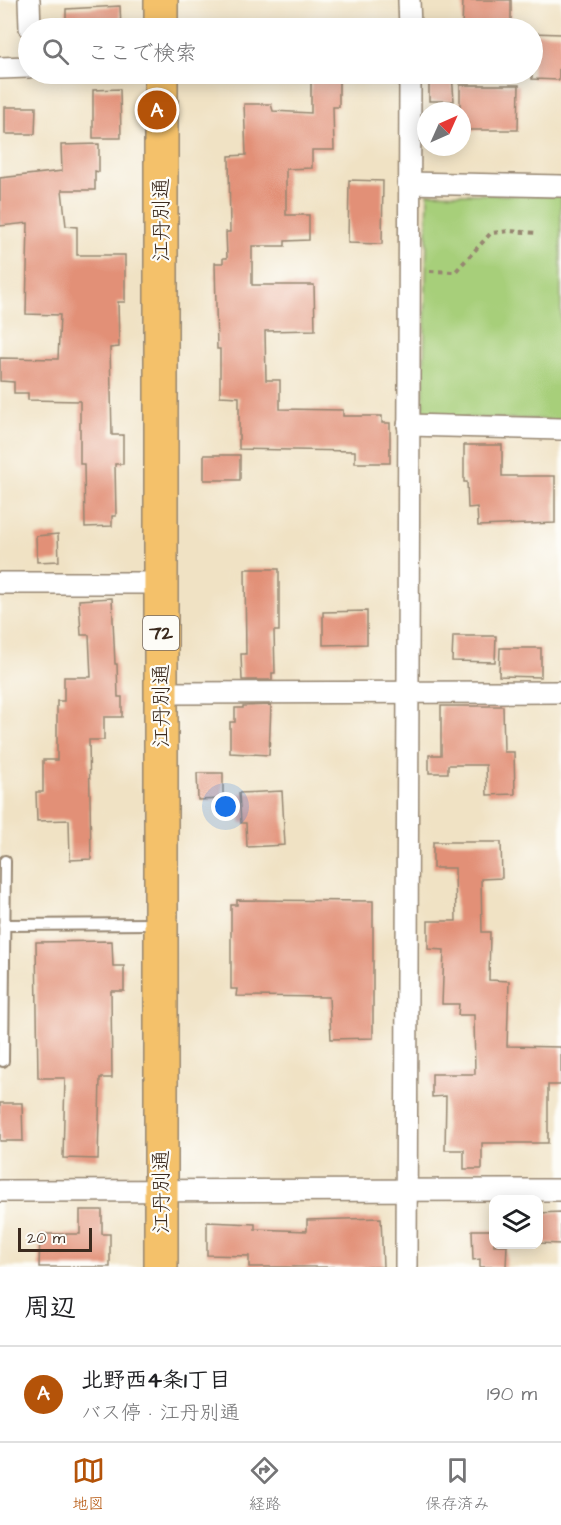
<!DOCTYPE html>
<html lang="ja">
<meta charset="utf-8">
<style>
body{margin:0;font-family:"Architects Daughter","Klee One",sans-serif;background:#f6f6f6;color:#202124}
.controls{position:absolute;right:18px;bottom:18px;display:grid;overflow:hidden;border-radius:12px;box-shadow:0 3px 15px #0003}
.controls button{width:54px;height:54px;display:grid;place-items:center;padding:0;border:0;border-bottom:2px solid #e0e0e0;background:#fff;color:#202124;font:30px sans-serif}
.compass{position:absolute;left:417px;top:102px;width:54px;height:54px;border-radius:50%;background:#fff;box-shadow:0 3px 15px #0003;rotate:45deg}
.scale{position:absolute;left:18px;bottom:15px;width:74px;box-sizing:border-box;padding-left:6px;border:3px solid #3b2a1e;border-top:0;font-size:16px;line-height:21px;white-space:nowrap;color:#3b2a1e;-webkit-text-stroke:4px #fdfcf7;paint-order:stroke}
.you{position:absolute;left:226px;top:807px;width:21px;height:21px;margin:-15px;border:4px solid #fff;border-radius:50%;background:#1a73e8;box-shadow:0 0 0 9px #1a73e833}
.badge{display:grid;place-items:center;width:39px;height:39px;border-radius:50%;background:#b45309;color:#fff;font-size:20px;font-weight:700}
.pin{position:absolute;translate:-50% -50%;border:3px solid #fff;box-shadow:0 2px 6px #0006}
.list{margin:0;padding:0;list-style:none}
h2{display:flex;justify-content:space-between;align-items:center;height:78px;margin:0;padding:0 24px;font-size:26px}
h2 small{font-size:20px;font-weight:400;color:#757577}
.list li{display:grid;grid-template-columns:39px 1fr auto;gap:18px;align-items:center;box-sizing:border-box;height:96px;padding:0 24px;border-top:2px solid #e0e0e0}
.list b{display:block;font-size:22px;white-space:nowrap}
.list p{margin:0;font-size:20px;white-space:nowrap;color:#757577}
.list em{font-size:20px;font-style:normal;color:#757577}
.icon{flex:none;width:33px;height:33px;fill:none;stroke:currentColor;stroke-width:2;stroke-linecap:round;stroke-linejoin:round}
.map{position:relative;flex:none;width:561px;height:1267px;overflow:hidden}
.search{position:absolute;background:#fff;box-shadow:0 3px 15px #0003;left:18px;right:18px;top:18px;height:66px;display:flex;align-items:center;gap:15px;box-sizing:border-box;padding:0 21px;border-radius:33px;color:#757577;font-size:22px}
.sheet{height:174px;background:#fff}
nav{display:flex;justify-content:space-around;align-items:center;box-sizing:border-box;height:84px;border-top:2px solid #e0e0e0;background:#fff;font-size:16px;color:#757577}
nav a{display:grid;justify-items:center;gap:3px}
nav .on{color:#b45309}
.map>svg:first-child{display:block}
</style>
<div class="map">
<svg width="561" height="1267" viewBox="0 0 561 1267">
<rect width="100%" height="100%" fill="#fdfcf7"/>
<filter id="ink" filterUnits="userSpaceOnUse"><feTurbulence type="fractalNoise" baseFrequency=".0167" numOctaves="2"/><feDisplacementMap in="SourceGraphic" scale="12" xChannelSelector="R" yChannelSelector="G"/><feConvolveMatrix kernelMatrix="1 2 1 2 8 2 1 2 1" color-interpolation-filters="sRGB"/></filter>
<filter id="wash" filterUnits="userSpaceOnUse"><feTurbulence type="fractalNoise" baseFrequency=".008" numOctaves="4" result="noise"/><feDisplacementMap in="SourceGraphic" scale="24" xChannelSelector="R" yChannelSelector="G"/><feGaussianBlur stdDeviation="1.35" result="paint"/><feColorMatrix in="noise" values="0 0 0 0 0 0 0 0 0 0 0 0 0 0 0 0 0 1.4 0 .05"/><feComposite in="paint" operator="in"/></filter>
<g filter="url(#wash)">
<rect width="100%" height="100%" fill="#f0e2c4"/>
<polygon fill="#a7cf7a" stroke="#717c4c" stroke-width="1.5" points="428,193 561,196 561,420 423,417"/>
<g id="blocks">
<g fill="#e29077">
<polygon points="463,0 511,0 511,28 462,28"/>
<polygon points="120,6 121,28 66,28 66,9"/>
<polygon points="532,33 561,34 561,69 559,69 559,80 532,79"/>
<polygon points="311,74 339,74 339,107 333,107 334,150 312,150 312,168 286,169 286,215 309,215 309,240 285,241 285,246 252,246 252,285 314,285 315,330 265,331 266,380 280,380 280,409 343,410 343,416 382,416 382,423 390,423 390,463 355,463 355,451 239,449 239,397 220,396 220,349 217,349 215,263 223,263 223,258 227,258 226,232 230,232 229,156 246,155 244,104 271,104 273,111 311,113"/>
<polygon points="433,74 452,74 454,101 429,101 429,80 433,80"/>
<polygon points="460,85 519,85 518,130 468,130 468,122 462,122 462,111 460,111"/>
<polygon points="120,89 121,138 93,138 93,90"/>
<polygon points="5,107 36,107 35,134 5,134"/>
<polygon points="99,144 99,172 95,171 95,190 62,190 66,226 77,227 77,255 125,255 125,302 118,302 119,347 110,348 112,435 123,435 123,464 115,464 116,516 112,516 112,526 85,527 84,464 80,464 80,401 28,400 28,393 14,393 14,382 0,381 0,358 58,359 60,315 26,314 28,223 0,226 0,178 62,171 61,145"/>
<polygon points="349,180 383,181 382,244 348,243"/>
<polygon points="464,445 502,445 502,476 555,476 555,523 478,526 477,507 468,508 467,482 464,482"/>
<rect x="204" y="455" width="36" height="25"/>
<polygon points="58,534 59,561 37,562 36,536"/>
<polygon points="245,569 279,569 279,631 274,631 275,673 272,673 272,680 242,680 241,654 246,654"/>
<polygon points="112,598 115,664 117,664 118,697 122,697 122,717 104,717 104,740 89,740 91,859 70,860 69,820 37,821 36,792 43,792 43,760 57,760 57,701 64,701 64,677 91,677 89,635 81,635 79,600"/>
<polygon points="367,611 367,644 323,645 323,612"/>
<polygon points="453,636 496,636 495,662 452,661"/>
<polygon points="500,648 541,648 541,677 499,676"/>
<polygon points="271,705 269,755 230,753 230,722 235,722 235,708 243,708 243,706"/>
<polygon points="441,706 503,706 504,752 514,752 515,794 487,795 486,765 448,765 448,773 429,773 429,755 441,755"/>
<polygon points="197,773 223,773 223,799 198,800"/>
<polygon points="282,791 285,845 247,847 246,823 241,823 239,793"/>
<polygon points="433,842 501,842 502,878 481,879 482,932 490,932 489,980 509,981 507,1046 561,1047 561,1085 548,1085 548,1143 482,1143 482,1169 464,1169 464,1150 445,1150 446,1096 432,1097 432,1074 475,1074 474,1015 458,1015 459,1004 442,1004 444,950 428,949 428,921 456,921 455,868 433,868"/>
<polygon points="237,900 373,901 373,1038 331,1039 329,997 236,996 237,989 231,989 231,905 237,905"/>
<polygon points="112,941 113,966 124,966 124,991 111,991 112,1078 100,1078 98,1159 63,1158 65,1078 38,1078 36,942"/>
<polygon points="0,1103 22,1103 23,1141 0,1141"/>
<polygon points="80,1210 102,1210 102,1234 110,1234 110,1267 39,1267 40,1234 80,1234"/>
<polygon points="561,1212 561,1244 538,1243 538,1213"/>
<polygon points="381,1218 383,1267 249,1267 249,1256 207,1255 207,1222 255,1224 255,1229 307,1231 307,1220"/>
<polygon points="472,1230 494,1230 494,1245 507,1245 506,1267 480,1267 480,1259 473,1260"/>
</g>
</g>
</g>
<g filter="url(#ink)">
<use href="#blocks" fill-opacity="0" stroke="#968671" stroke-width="1.5"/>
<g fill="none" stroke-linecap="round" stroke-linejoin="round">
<defs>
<g id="service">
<polyline points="4,925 156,924"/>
<polyline points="3,1061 5,861"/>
</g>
<g id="minor">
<polyline points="29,0 30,28"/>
<polyline points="409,0 410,28"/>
<polyline points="0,68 28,67"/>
<polyline points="408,183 561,186"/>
<polyline points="408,425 561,429"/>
<polyline points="0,583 161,583"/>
<polyline points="161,693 561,692"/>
<polyline points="0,1191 561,1190"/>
<polyline points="406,1267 410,74"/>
</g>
<g id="primary">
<polyline points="161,28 161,0"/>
<polyline points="161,74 161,1267"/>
</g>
</defs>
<use href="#service" stroke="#968671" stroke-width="14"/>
<use href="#minor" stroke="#968671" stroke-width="24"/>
<use href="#primary" stroke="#968671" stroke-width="36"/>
<polyline stroke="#968671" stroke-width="4" stroke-dasharray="4.5 4.5" stroke-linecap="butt" points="430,271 455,272 491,233 509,231 538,233"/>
<use href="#service" stroke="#fff" stroke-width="10"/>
<use href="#minor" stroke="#fff" stroke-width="21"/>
<use href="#primary" stroke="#f4c16a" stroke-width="33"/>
</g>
</g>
<g text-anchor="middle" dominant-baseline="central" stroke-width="4.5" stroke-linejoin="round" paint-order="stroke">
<rect fill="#fdfcf7" stroke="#75695f" stroke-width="1.5" x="143" y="616" width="36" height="34" rx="4.5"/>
<g font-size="20" font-weight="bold" fill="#3b2a1e">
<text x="161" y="633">72</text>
</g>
<g font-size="21" fill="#3b2a1e" stroke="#fdfcf7">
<text transform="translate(161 220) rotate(-90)">江丹別通</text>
<text transform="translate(161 706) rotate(-90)">江丹別通</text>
<text transform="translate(161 1192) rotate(-90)">江丹別通</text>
</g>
</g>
</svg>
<div class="controls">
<button><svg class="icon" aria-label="layers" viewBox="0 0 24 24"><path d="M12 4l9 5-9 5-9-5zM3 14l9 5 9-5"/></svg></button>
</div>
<svg class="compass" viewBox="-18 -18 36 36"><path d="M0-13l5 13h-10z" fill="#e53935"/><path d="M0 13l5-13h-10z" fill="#757577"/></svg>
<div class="scale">20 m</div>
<div class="you"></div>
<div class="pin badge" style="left:157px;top:110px">A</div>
<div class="search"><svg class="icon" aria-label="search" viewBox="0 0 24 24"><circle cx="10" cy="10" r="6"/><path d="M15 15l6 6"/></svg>ここで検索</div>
</div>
<section class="sheet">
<h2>周辺<small></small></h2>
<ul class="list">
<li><span class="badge">A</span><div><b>北野西4条1丁目</b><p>バス停 · 江丹別通</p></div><em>190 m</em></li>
</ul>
</section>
<nav>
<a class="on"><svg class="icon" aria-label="map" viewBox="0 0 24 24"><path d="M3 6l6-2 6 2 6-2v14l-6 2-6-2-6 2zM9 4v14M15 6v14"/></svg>地図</a>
<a><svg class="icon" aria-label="directions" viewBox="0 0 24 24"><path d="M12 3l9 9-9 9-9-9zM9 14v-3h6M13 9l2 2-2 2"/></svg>経路</a>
<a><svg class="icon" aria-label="saved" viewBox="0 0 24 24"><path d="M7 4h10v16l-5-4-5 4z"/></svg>保存済み</a>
</nav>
